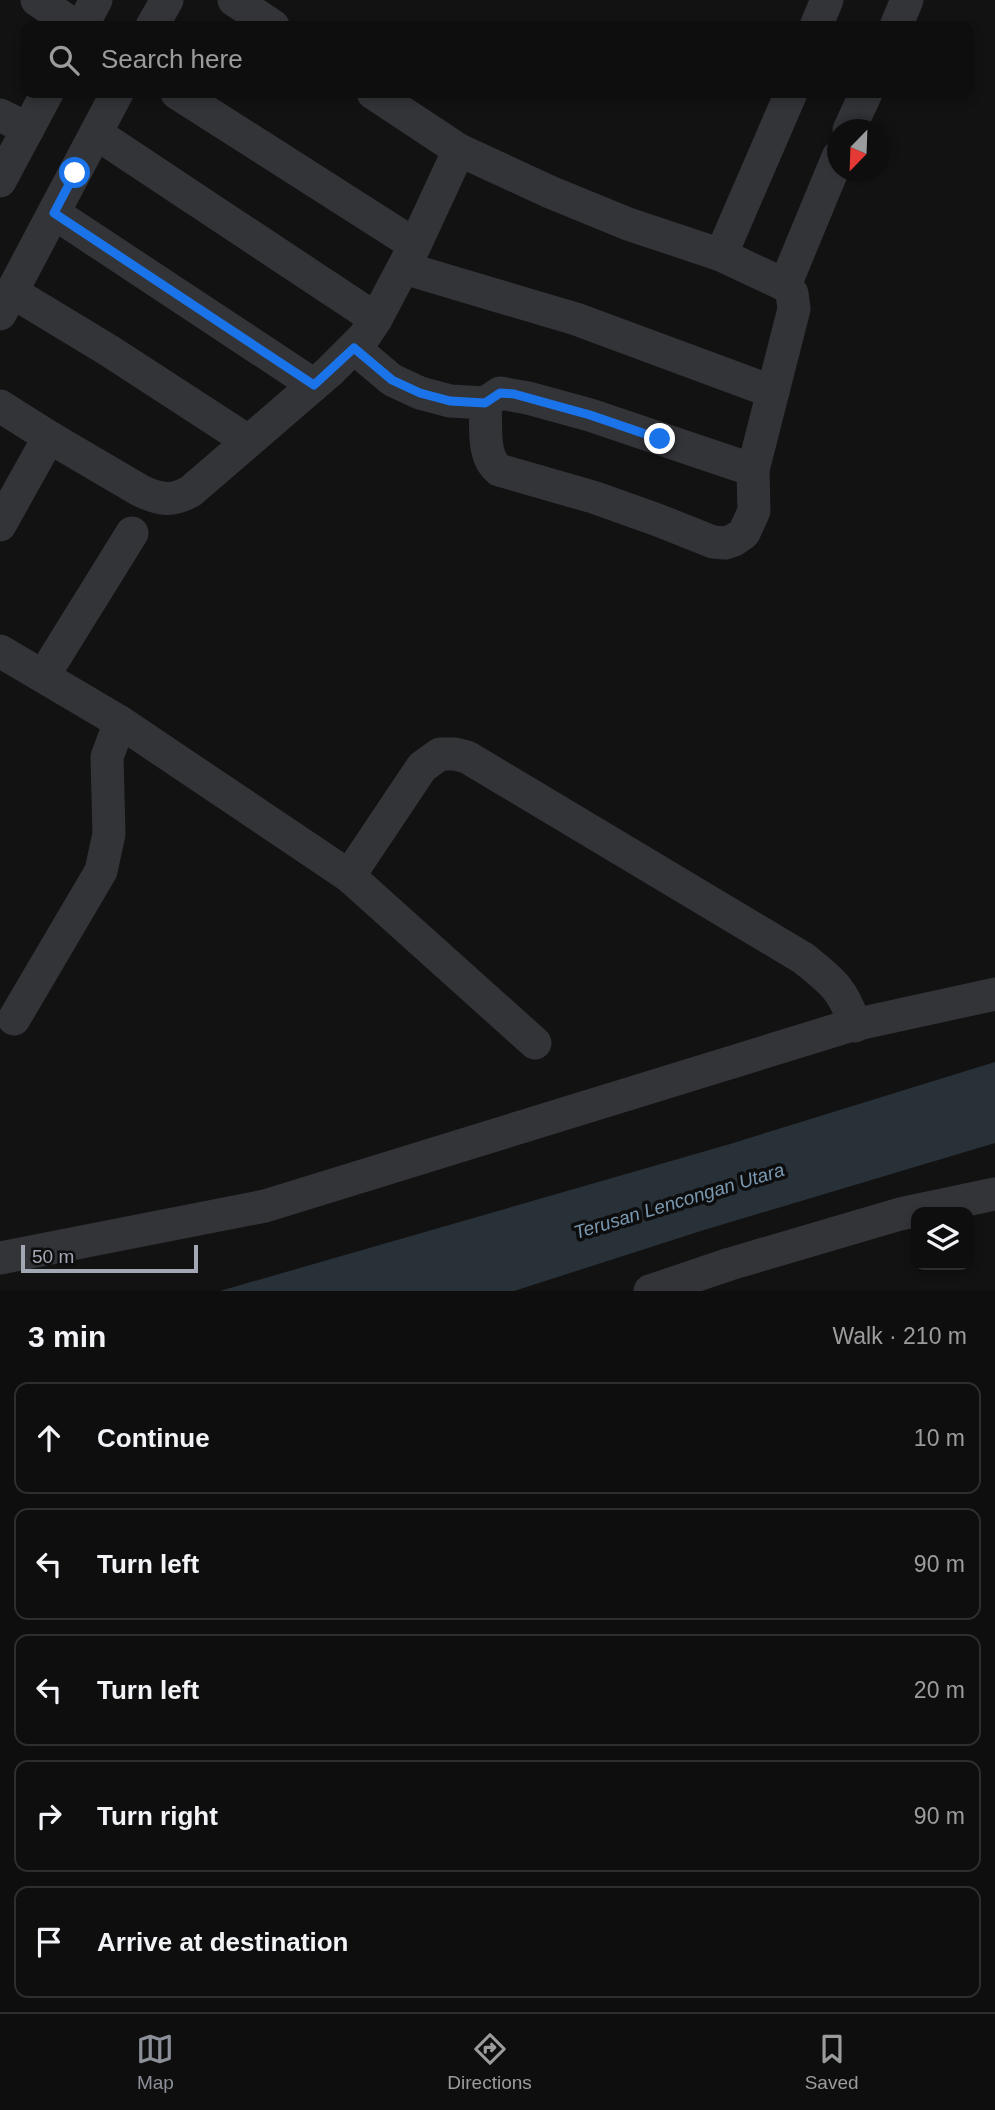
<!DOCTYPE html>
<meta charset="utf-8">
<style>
body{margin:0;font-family:Helvetica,sans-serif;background:#171717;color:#f1f3f6}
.controls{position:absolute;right:21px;bottom:21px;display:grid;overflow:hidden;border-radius:14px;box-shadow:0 4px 10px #0003}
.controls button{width:63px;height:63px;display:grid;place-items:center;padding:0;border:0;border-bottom:2px solid #2e2e2e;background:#0e0e0e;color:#f1f3f6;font:35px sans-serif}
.compass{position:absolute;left:827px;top:119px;width:63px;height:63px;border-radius:50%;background:#0e0e0e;box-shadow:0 4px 10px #0003;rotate:203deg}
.scale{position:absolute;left:21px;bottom:18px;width:177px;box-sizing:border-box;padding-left:7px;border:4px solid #a3a9b4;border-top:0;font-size:19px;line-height:24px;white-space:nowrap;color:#a3a9b4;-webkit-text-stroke:5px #0d0d0e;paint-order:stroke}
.stop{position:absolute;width:21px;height:21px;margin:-16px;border:5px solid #1a73e8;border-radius:50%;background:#fff}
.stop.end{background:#1a73e8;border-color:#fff;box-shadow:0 2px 7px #0008}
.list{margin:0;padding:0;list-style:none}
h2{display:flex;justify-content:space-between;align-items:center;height:91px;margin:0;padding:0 28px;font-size:30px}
h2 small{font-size:23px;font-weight:400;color:#9b9c9e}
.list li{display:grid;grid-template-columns:46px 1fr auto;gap:21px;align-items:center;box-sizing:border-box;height:112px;margin:0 14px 14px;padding:0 14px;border:2px solid #2e2e2e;border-radius:14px}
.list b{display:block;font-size:26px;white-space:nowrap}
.list em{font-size:23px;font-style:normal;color:#9b9c9e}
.icon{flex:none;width:38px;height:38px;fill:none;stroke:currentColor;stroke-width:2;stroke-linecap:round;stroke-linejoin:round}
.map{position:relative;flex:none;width:995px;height:1291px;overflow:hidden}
.search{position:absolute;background:#0e0e0e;box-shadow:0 4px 10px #0003;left:21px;right:21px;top:21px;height:77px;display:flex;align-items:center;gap:18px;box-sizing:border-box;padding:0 24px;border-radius:14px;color:#9b9c9e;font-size:26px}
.sheet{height:721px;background:#0e0e0e}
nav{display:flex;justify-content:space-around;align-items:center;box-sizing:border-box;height:98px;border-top:2px solid #2e2e2e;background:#0e0e0e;font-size:19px;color:#9b9c9e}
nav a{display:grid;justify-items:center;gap:4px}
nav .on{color:#8c9099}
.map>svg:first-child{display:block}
</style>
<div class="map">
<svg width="995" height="1291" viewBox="0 0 995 1291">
<rect width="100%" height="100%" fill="#121213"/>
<polygon fill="#283137" points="995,1062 995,1143 704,1230 514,1291 220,1291 730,1144"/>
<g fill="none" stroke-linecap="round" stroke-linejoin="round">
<g stroke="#333438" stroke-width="33">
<polyline points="37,0 75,26"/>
<polyline points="234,0 273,26"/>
<polyline points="82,26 96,0"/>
<polyline points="152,26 167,0"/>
<polyline points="816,26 827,0"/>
<polyline points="896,26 907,0"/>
<polyline points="177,93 415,245"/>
<path d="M373 93 459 150 550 192 628 224 721 255 785 285 792 293 794 309 753 470 754 511 744 533 734 540 725 543 713 542 655 519 593 497 499 470C481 456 487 425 485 403"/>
<polyline points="0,115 28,129"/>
<polyline points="849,130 866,93"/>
<polyline points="97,134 376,319"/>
<polyline points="0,181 47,93"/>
<polyline points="54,213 314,385"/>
<polyline points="721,255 791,93"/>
<polyline points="404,268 576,319 773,392"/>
<polyline points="785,285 838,157"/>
<polyline points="12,292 108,350 248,441"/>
<polyline points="0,314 117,93"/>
<polyline points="354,348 392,380 420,393 450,401 485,403 500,393 528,398 590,415 753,470"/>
<path d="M0 406 49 437 141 491C161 500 172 502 191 491L329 372 364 337 376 319 415 245 459 150"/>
<polyline points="0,525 49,437"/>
<path d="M0 651 120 722 349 876 422 767 440 754H455L467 757 803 958C832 981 844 990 855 1026"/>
<polyline points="44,675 132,533"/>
<polyline points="349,876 535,1043"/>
<polyline points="14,1019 101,871 109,834 107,757 120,722"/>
<polyline points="0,1258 265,1206 849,1026 995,994"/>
<polyline points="650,1291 730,1264 900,1214 995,1194"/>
</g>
</g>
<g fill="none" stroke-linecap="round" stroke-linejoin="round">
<polyline stroke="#1a73e8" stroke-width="9" points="75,173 54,213 314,385 354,348 392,380 420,393 450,401 485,403 500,393 514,394 590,415 660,439"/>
</g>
<g text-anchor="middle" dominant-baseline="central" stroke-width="7" stroke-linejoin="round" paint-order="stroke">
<g font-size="19" font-style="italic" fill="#7998af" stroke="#0d0d0e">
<text transform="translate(679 1201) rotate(-17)">Terusan Lencongan Utara</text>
</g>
</g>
</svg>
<div class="controls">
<button><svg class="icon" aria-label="layers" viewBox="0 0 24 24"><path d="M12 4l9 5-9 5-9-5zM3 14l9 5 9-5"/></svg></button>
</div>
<svg class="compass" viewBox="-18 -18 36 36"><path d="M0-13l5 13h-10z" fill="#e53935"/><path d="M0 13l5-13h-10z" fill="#9b9c9e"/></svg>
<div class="scale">50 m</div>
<div class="stop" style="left:75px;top:173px"></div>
<div class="stop end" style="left:660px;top:439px"></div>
<div class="search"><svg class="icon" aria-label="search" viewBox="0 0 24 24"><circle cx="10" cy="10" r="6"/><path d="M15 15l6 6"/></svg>Search here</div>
</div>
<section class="sheet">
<h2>3 min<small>Walk · 210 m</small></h2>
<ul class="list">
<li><svg class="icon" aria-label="ahead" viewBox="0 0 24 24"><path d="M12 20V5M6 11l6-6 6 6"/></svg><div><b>Continue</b></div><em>10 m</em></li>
<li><svg class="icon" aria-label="left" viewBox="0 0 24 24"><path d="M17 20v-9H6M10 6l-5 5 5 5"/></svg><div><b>Turn left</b></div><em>90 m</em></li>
<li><svg class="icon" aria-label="left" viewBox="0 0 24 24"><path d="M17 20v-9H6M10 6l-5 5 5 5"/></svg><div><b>Turn left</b></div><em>20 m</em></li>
<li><svg class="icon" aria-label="right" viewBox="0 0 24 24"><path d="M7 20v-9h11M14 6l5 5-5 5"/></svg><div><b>Turn right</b></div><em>90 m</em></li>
<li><svg class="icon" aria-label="arrive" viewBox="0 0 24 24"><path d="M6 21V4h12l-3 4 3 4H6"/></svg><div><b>Arrive at destination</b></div></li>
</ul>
</section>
<nav>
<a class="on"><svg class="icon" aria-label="map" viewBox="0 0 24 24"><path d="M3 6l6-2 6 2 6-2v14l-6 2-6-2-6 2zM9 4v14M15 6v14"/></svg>Map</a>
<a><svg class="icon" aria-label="directions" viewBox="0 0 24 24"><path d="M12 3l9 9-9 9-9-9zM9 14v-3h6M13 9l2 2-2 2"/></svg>Directions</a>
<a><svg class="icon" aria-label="saved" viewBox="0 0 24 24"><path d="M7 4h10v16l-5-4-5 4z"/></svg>Saved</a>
</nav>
